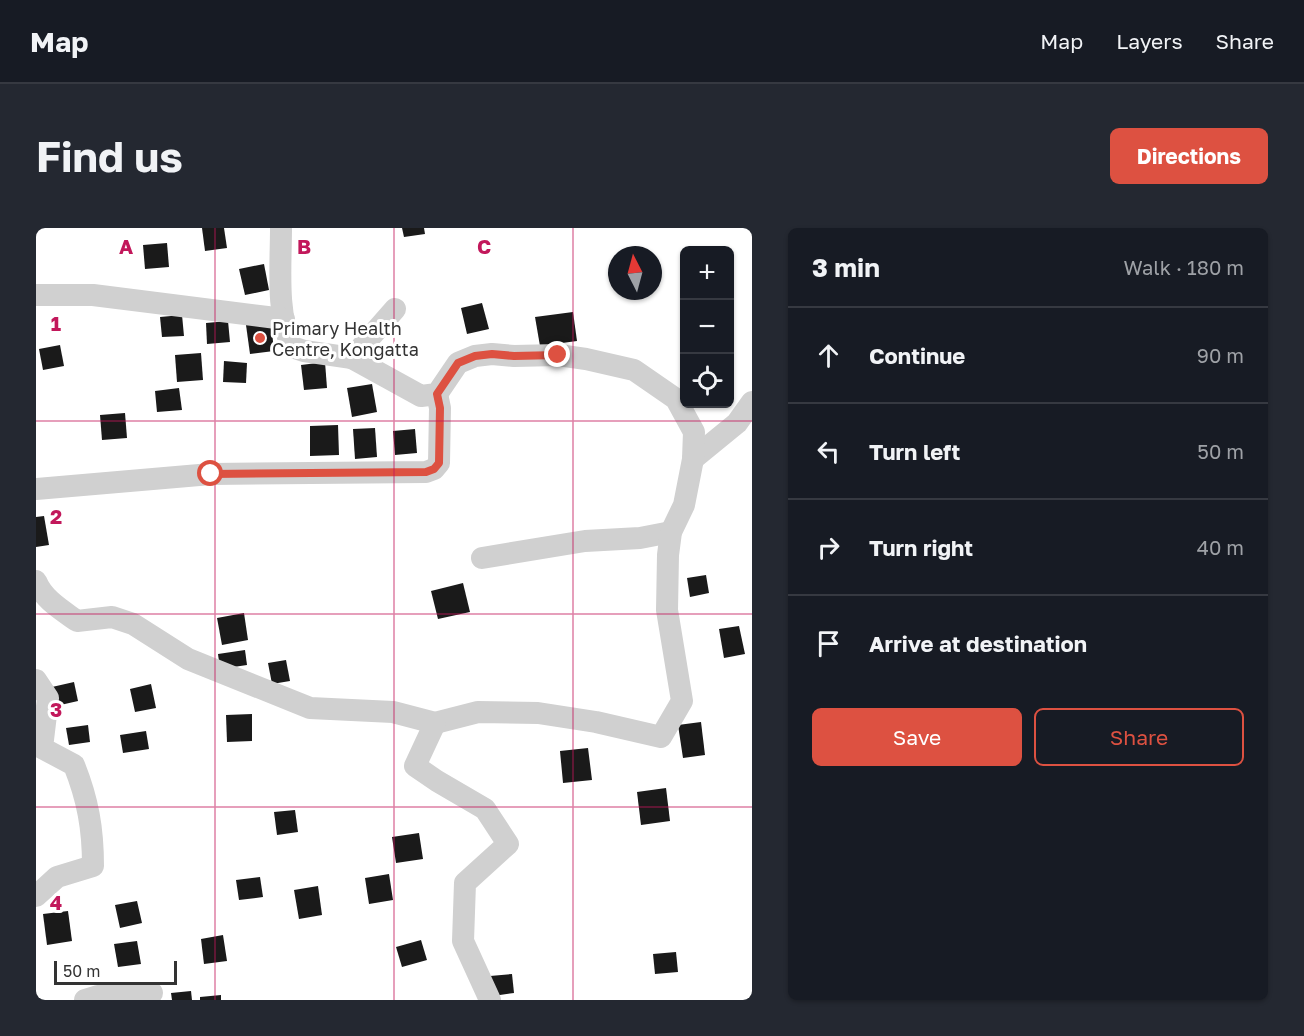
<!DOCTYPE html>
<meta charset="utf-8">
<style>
body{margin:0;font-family:"Golos Text",sans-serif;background:#242831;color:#f1f3f6}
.controls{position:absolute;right:18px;top:18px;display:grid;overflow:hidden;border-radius:9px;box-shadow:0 2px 4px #0004}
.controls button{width:54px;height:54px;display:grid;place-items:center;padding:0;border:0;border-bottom:2px solid #363941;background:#171b24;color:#f1f3f6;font:30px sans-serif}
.compass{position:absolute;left:572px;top:18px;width:54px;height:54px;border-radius:50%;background:#171b24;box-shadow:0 2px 4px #0004;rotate:354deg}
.scale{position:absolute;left:18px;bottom:15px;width:123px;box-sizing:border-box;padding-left:6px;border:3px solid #333;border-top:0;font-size:16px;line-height:21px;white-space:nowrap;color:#333;-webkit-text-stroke:4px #fff;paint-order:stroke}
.stop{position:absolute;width:18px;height:18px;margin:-14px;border:4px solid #dd5141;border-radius:50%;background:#fff}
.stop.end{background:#dd5141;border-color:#fff;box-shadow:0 2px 6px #0008}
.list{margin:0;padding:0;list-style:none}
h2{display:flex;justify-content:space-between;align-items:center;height:78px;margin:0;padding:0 24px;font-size:26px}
h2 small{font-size:20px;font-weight:400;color:#9ea1a6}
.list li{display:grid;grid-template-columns:39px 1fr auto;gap:18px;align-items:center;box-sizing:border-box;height:96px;padding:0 24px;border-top:2px solid #363941}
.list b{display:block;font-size:22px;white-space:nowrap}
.list em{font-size:20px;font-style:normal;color:#9ea1a6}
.actions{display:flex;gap:12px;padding:18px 24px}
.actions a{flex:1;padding:14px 0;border:2px solid #dd5141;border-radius:9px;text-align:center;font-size:21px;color:#dd5141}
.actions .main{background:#dd5141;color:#fff}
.icon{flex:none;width:33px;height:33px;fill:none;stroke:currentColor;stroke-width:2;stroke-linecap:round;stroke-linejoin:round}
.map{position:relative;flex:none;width:716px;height:772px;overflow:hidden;border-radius:9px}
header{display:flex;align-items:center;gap:36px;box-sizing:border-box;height:84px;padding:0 30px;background:#171b24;border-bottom:2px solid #363941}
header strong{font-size:28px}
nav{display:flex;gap:33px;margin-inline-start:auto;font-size:21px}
.intro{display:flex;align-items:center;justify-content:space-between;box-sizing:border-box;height:144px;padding:0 36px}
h1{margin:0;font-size:42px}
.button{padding:15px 27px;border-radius:9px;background:#dd5141;color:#fff;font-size:21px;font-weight:700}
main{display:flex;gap:36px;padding:0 36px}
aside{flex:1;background:#171b24;border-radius:9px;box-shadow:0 2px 4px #0004}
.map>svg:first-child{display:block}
</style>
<header>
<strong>Map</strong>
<nav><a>Map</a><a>Layers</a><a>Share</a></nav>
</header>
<div class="intro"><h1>Find us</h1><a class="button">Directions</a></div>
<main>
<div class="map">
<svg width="716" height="772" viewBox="0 0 716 772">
<rect width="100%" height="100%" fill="#fff"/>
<g fill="#1a1a1a">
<polygon points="166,0 188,0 191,20 169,23"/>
<polygon points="366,0 388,0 389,6 368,9"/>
<polygon points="131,15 133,39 109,41 107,17"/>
<polygon points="228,36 233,62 209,67 203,41"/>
<polygon points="446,75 453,101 431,106 425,80"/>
<polygon points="537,84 541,113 504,118 499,89"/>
<polygon points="146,87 148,108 126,109 124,89"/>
<polygon points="192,93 194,114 171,116 170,95"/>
<polygon points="235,94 238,123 214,126 210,97"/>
<polygon points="24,117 28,138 7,142 3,121"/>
<polygon points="165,125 167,152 141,154 139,127"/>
<polygon points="188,133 211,135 210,155 187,154"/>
<polygon points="289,134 291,160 268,162 265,137"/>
<polygon points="336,156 341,184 316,189 311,160"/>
<polygon points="143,160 146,182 121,184 119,163"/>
<polygon points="89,185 91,210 66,212 64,187"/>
<polygon points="302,197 303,227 274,228 274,198"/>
<polygon points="339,200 341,229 319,231 317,201"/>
<polygon points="379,201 381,225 359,227 357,203"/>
<polygon points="8,288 13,317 0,319 0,289"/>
<polygon points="670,347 673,365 654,369 651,350"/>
<polygon points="427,355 434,384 402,391 395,363"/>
<polygon points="208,385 212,412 186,417 181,390"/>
<polygon points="703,398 709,426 688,430 683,401"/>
<polygon points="209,422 211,437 184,441 182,426"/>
<polygon points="250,432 254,453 236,456 232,435"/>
<polygon points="38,454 42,473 20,478 16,459"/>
<polygon points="115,456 120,480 99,484 94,461"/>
<polygon points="216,486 216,513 191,514 190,487"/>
<polygon points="665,494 669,527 647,530 642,497"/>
<polygon points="52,497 54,514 33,517 30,500"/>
<polygon points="110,503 113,521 87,525 84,507"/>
<polygon points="552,520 556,552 527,555 524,523"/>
<polygon points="630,560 634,593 605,597 601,564"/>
<polygon points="259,582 262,604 241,607 238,584"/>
<polygon points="383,605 387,631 360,635 356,609"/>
<polygon points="353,646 357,672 333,676 329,650"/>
<polygon points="224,649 227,669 203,672 200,652"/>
<polygon points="282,658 286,687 263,691 258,662"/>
<polygon points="101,673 106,695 84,700 79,677"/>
<polygon points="32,683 36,713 11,717 7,686"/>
<polygon points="187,707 191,733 168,736 165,711"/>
<polygon points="385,712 391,732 366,739 360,719"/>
<polygon points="101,713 105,736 82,739 78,716"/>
<polygon points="640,724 642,744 619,746 617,726"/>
<polygon points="476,746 478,765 457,768 454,748"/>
<polygon points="155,763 156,772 136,772 135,765"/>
<polygon points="185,767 185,772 164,772 164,769"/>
</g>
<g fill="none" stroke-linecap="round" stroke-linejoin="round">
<g stroke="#d0d0d0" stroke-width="22">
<path d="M245 0C245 37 240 86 256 119L268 123 316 130 359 81"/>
<polyline points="0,67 57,67 248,91"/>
<polyline points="657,231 701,195 716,174"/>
<polyline points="0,261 175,246 390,244 398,241 403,235 404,180 401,166"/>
<polyline points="446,330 549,313 604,310 635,304"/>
<path d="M0 353C7 371 26 382 41 393L76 389 97 396 152 431 274 480 357 484 399 495 442 484 502 485 560 494 625 509 646 473 631 382 632 327 635 304 648 277 657 231 658 204 640 171 598 142 550 131 522 127 478 128 456 126 439 128 422 135 401 166 385 168 316 130"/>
<path d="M0 452 12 470 6 520 38 537C52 572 57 601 57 638L21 649 0 668"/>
<polyline points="399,495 379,538 401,553 449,581 472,616 429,655 427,713 454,772"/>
<polyline points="49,772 62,768 116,765"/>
</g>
</g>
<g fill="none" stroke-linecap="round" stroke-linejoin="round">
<polyline stroke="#dd5141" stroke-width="8" points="175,246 390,244 398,241 403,235 404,180 401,166 422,135 439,128 456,126 478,128 522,127"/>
</g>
<path fill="none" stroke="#c2185b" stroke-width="1.5" stroke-opacity="0.55" d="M179 0V772M358 0V772M537 0V772M0 193H716M0 386H716M0 579H716"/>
<circle fill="#dd5141" stroke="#fff" stroke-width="2" cx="224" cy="110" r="6"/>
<g text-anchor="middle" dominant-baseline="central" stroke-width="6" stroke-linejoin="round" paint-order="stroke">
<g font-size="18" fill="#333" stroke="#fff" text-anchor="start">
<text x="236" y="100">Primary Health<tspan x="236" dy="21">Centre, Kongatta</tspan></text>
</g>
</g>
<g font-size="20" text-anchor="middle" font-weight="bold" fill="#c2185b" stroke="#fff" stroke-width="6" stroke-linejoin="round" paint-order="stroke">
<text x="90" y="26">A</text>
<text x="268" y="26">B</text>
<text x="448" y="26">C</text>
<text x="20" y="103">1</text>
<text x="20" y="296">2</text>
<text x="20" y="489">3</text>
<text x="20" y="682">4</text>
</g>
</svg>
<div class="controls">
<button>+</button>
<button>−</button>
<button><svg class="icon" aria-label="locate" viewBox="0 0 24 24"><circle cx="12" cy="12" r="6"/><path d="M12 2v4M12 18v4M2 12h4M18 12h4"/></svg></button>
</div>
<svg class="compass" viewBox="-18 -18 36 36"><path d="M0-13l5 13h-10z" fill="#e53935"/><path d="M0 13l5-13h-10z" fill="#9ea1a6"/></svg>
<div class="scale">50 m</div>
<div class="stop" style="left:175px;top:246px"></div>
<div class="stop end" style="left:522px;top:127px"></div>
</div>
<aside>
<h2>3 min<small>Walk · 180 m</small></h2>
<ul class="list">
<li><svg class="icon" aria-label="ahead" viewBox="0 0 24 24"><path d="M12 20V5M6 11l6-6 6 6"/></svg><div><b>Continue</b></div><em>90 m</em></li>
<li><svg class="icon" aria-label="left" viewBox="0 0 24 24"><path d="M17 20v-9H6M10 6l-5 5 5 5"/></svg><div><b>Turn left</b></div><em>50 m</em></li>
<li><svg class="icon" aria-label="right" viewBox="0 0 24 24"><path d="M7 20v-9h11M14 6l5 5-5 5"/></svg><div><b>Turn right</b></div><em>40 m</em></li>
<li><svg class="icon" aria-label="arrive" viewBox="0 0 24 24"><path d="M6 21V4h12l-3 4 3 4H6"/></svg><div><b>Arrive at destination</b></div></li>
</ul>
<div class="actions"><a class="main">Save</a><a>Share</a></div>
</aside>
</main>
